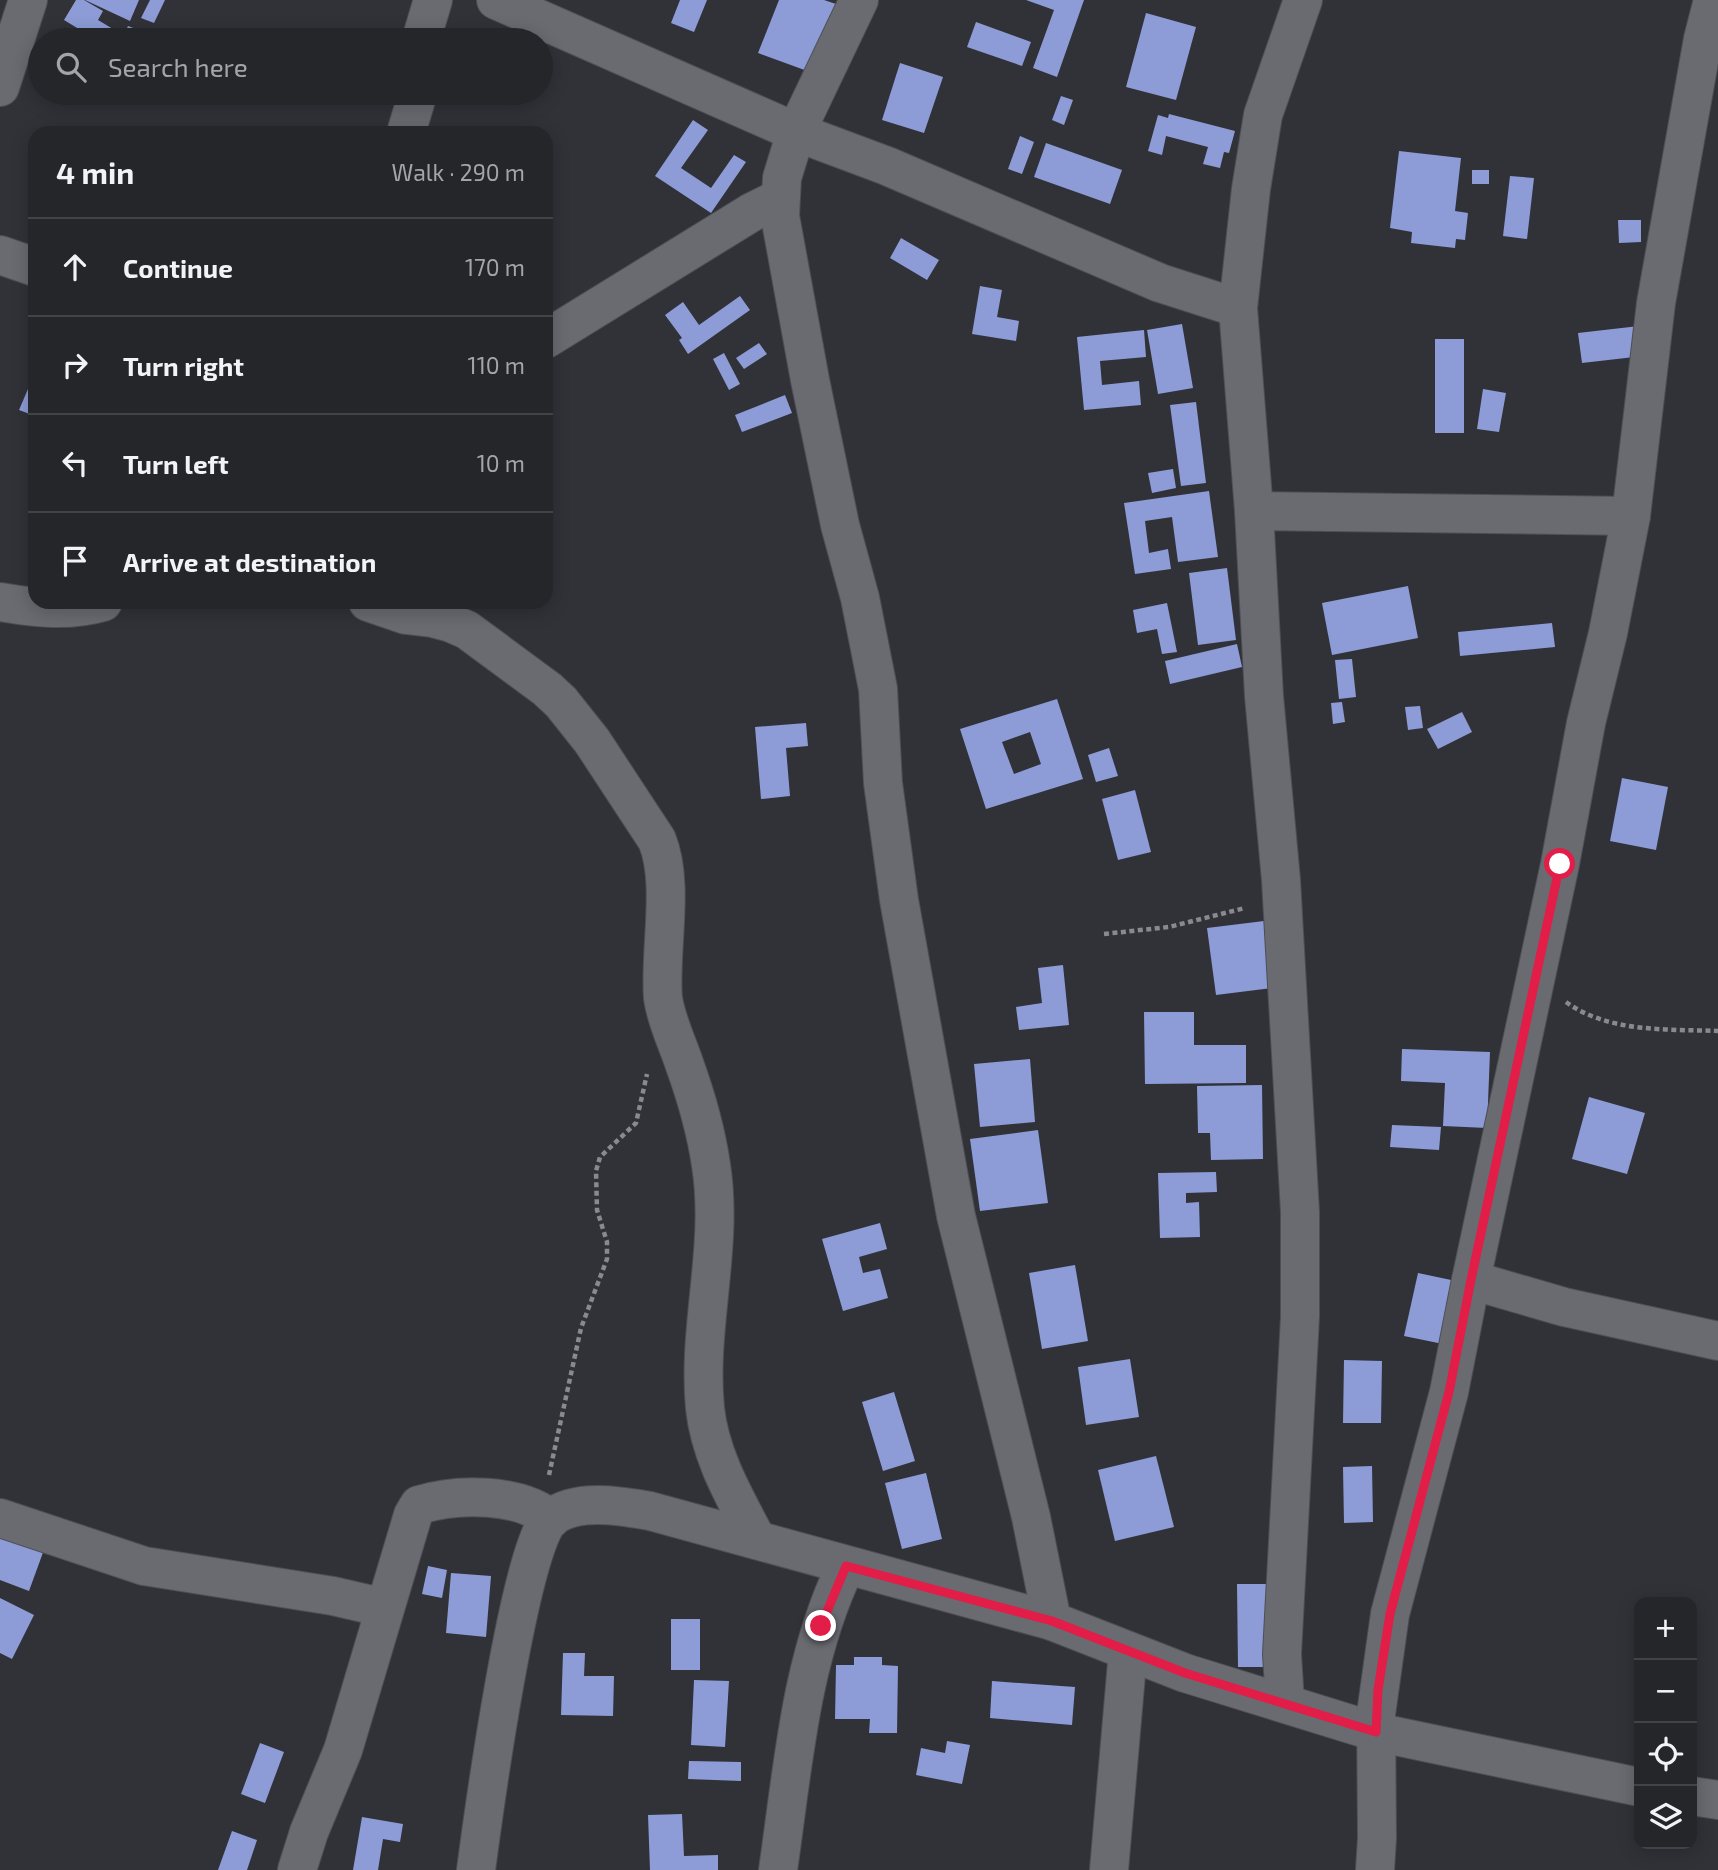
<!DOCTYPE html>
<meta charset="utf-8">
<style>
body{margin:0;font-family:"Exo 2",sans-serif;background:#303236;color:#f1f3f6}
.controls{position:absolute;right:21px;bottom:21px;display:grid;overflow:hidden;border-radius:14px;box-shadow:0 4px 18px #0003}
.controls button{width:63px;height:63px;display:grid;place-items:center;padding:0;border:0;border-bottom:2px solid #414347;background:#24262a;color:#f1f3f6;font:35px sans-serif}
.stop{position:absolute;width:21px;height:21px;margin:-16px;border:5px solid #e11d48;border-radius:50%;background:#fff}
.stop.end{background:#e11d48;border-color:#fff;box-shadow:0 2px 7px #0008}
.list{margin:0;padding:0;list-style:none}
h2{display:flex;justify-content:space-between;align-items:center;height:91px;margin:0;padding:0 28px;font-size:30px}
h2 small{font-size:23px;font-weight:400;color:#a3a5a8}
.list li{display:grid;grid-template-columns:46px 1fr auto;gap:21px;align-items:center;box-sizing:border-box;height:98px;padding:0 28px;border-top:2px solid #414347}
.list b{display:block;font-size:26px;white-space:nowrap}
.list em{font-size:23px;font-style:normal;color:#a3a5a8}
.icon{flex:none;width:38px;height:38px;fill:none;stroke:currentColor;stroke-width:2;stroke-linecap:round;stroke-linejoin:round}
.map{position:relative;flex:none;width:1718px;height:1870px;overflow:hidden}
.search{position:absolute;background:#24262a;box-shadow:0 4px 18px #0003;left:28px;top:28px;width:525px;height:77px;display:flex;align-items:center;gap:18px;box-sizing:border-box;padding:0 24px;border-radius:38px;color:#a3a5a8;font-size:26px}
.panel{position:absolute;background:#24262a;box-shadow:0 4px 18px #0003;left:28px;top:126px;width:525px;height:483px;border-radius:21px}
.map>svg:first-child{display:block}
</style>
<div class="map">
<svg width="1718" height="1870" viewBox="0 0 1718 1870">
<rect width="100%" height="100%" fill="#303238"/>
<g fill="#8d9cd7" fill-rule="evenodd">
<polygon points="76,0 84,0 103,11 98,20 123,35 120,40 84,40 87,34 64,20"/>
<polygon points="85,0 139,0 130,21"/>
<polygon points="150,0 165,0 154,23 141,18"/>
<polygon points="680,0 707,0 694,32 671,23"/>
<polygon points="779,0 824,0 836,4 810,72 758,53"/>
<polygon points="1026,0 1084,0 1057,77 1033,68 1054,10"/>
<polygon points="1146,13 1196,27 1176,100 1126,87"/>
<polygon points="976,22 1031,42 1022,66 967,47"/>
<polygon points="128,26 151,35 149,40 137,40 124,35"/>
<polygon points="900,63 943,77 924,133 882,120"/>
<polygon points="1061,96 1073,100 1064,125 1052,120"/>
<polygon points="1169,114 1235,131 1229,153 1224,152 1220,168 1203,164 1208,147 1166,136 1162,155 1148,151 1158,115 1168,118"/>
<polygon points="693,120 708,130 681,168 711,188 734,155 746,162 711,213 655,176"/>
<polygon points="1020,136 1034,142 1022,174 1008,169"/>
<polygon points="1046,143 1122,170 1110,204 1034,177"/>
<polygon points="1399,151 1461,158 1455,211 1468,213 1465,240 1456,239 1455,248 1411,243 1412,232 1390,228"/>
<rect x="1472" y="170" width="17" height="14"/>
<polygon points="1510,176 1534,178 1527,239 1503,236"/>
<polygon points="1618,220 1641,220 1641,242 1619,243"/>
<polygon points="901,238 939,260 927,280 890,258"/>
<polygon points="980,286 1002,290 997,317 1019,321 1016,341 972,334"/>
<polygon points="740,296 750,310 688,354 679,340 682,338 665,315 683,302 699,325"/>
<polygon points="1182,324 1193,388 1158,394 1147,330"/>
<polygon points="1639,326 1643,356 1582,363 1578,333"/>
<polygon points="1144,330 1146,357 1100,361 1102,385 1139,381 1141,405 1084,410 1077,337"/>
<rect x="1435" y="339" width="29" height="94"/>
<polygon points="759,343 767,354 744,369 736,358"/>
<polygon points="724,353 740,384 729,390 713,359"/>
<polygon points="31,382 35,384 35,416 19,410"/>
<polygon points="1483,389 1506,393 1499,432 1477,429"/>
<polygon points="785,395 792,413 742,432 735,415"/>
<polygon points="1196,402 1206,483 1181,486 1170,405"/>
<polygon points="1173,469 1176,488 1152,493 1148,473"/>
<polygon points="1209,491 1218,557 1178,562 1172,517 1145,521 1149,553 1168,549 1171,569 1135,574 1124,503"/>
<polygon points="1227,568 1236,640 1198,645 1189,573"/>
<polygon points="1408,586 1418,638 1332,655 1322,603"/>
<polygon points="1167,603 1177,652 1162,654 1157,629 1137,633 1133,610"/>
<polygon points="1552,623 1555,647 1460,656 1458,632"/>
<polygon points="1237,644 1242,667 1170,684 1165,661"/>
<polygon points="1352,659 1356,697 1339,699 1335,660"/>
<path d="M1057 699 1083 779 986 809 960 729ZM1030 732 1041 764 1014 774 1002 742Z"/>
<polygon points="1342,702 1345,722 1333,724 1331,703"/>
<polygon points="1420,706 1423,728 1408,730 1405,707"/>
<polygon points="1462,712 1472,732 1438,749 1427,729"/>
<polygon points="806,723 808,746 786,748 790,796 761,799 755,727"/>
<polygon points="1109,748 1118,776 1096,782 1088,755"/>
<polygon points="1622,778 1668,787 1656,850 1610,841"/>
<polygon points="1135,790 1151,852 1118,860 1102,799"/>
<polygon points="1264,921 1272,988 1216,995 1207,928"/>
<polygon points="1063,965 1069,1025 1019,1030 1016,1007 1042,1003 1038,968"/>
<polygon points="1144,1012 1194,1012 1194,1045 1246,1045 1246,1083 1145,1084"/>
<polygon points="1402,1049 1490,1052 1487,1128 1443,1126 1445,1083 1401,1081"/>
<polygon points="1030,1059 1035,1122 980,1127 974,1064"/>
<polygon points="1262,1085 1263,1159 1211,1160 1210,1133 1198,1133 1197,1086"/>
<polygon points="1589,1097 1645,1113 1627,1174 1572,1159"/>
<polygon points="1392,1125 1441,1127 1439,1150 1390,1147"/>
<polygon points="1038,1130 1048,1203 980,1211 970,1139"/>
<polygon points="1216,1172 1217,1192 1186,1193 1186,1203 1199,1202 1200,1237 1160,1238 1158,1173"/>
<polygon points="880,1223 887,1249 859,1257 863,1273 880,1269 888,1298 843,1311 822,1239"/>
<polygon points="1075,1265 1088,1341 1042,1349 1029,1273"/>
<polygon points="1418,1273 1456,1281 1443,1344 1404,1336"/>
<polygon points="1130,1359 1139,1417 1086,1425 1078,1367"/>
<polygon points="1344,1360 1382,1361 1381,1423 1343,1423"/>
<polygon points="894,1392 915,1461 883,1471 862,1402"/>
<polygon points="1156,1456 1174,1527 1115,1541 1098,1470"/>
<polygon points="1372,1466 1373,1522 1344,1523 1343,1467"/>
<polygon points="926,1473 942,1539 902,1549 885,1483"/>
<polygon points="0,1519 49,1536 29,1591 0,1580"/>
<polygon points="428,1566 447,1570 442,1598 422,1594"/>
<polygon points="451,1573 491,1576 486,1637 446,1633"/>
<polygon points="1237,1584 1281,1584 1281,1667 1238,1667"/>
<polygon points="0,1598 34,1615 12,1659 0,1653"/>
<rect x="671" y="1619" width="29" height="51"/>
<polygon points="563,1653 585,1653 584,1676 614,1676 613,1716 561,1715"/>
<polygon points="854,1657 882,1657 882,1665 898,1666 897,1733 869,1733 870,1719 835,1719 836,1665 854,1665"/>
<polygon points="694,1680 729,1681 725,1747 691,1745"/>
<polygon points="992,1681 1075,1687 1072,1725 990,1718"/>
<polygon points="947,1741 970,1745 962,1784 916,1775 921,1748 945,1753"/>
<polygon points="260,1743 284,1752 265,1803 241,1794"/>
<polygon points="689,1761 741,1762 741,1781 688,1779"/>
<polygon points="682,1814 684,1856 718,1855 718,1870 650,1870 648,1815"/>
<polygon points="362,1817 403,1824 400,1842 383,1839 378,1870 353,1870"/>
<polygon points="232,1831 257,1840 247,1870 218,1870"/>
</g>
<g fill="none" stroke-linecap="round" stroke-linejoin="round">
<defs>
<g id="minor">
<polyline points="496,0 796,132 887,166 1160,283 1238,308"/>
<polyline points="859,0 796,132 782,178 780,216 810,380 840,525 860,598 878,689 883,783 899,900 956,1216 1031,1517 1052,1621"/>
<polyline points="421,40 433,0"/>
<polyline points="0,87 28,0"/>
<polyline points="406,133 418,93"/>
<polyline points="0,255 35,267"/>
<polyline points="546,339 752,212 780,198"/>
<polyline points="1254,511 1631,516"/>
<path d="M0 602C35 608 69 612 103 602"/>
<path d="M368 602 406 615 432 618 451 623 467 630 547 689 561 702 592 741 657 840C675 884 659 951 663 998 666 1020 677 1042 684 1063 696 1096 706 1131 711 1165 724 1246 697 1327 705 1408 710 1456 735 1498 757 1540"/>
<polyline points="1471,1280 1564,1307 1718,1341"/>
<polyline points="0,1518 144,1566 333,1596 385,1608"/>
<polyline points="1285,1703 1282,1654 1300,1317 1300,1212 1281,880 1264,696 1254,511 1238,308 1251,189 1263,115 1303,0"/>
<polyline points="1692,1796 1718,1800"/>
<path d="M297 1870 309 1832 343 1750 413 1515 419 1505C458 1493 519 1493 551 1519"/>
<path d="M476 1870C483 1817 520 1543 551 1518 577 1498 620 1506 650 1511L1052 1621 1185 1673 1376 1732 1639 1787"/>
<path d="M778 1870C793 1768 800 1660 846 1566"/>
<polyline points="1109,1870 1128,1651"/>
<polyline points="1375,1870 1377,1838 1376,1714 1390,1614 1449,1392 1471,1280 1560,864 1586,723 1608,633 1631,516 1656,303 1703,39 1713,0"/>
</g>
</defs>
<use href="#minor" stroke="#4e4f54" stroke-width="40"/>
<g stroke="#898a8f" stroke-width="4.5" stroke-dasharray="5 3.5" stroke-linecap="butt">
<polyline points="1104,934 1169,927 1245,908"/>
<path d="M1566 1002C1609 1033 1667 1029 1718 1031"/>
<polyline points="549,1475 581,1328 607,1259 607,1242 597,1210 596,1171 600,1157 636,1123 647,1074"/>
</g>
<use href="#minor" stroke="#696b71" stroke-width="38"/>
</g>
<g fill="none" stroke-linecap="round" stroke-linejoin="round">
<polyline stroke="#e11d48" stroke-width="9" points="821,1626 846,1566 1052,1621 1185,1673 1376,1732 1378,1690 1390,1614 1449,1392 1471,1280 1560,864"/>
</g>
</svg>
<div class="controls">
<button>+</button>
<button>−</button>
<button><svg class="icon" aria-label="locate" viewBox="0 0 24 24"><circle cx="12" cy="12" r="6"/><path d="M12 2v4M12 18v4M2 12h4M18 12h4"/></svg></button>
<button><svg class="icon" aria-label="layers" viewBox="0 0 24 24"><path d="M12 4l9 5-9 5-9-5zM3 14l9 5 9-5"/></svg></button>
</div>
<div class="stop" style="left:1560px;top:864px"></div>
<div class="stop end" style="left:821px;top:1626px"></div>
<div class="search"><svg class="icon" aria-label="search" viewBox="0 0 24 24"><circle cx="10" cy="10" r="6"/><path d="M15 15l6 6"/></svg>Search here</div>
<section class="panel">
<h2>4 min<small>Walk · 290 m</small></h2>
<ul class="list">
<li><svg class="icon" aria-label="ahead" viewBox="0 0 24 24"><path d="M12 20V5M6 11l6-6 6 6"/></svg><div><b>Continue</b></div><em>170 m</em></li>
<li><svg class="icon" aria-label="right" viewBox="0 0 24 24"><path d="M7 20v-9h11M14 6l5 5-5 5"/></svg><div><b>Turn right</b></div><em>110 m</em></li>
<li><svg class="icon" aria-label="left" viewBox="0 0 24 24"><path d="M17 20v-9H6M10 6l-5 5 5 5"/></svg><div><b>Turn left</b></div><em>10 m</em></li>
<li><svg class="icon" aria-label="arrive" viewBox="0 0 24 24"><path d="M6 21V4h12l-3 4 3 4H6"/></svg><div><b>Arrive at destination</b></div></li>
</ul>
</section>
</div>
